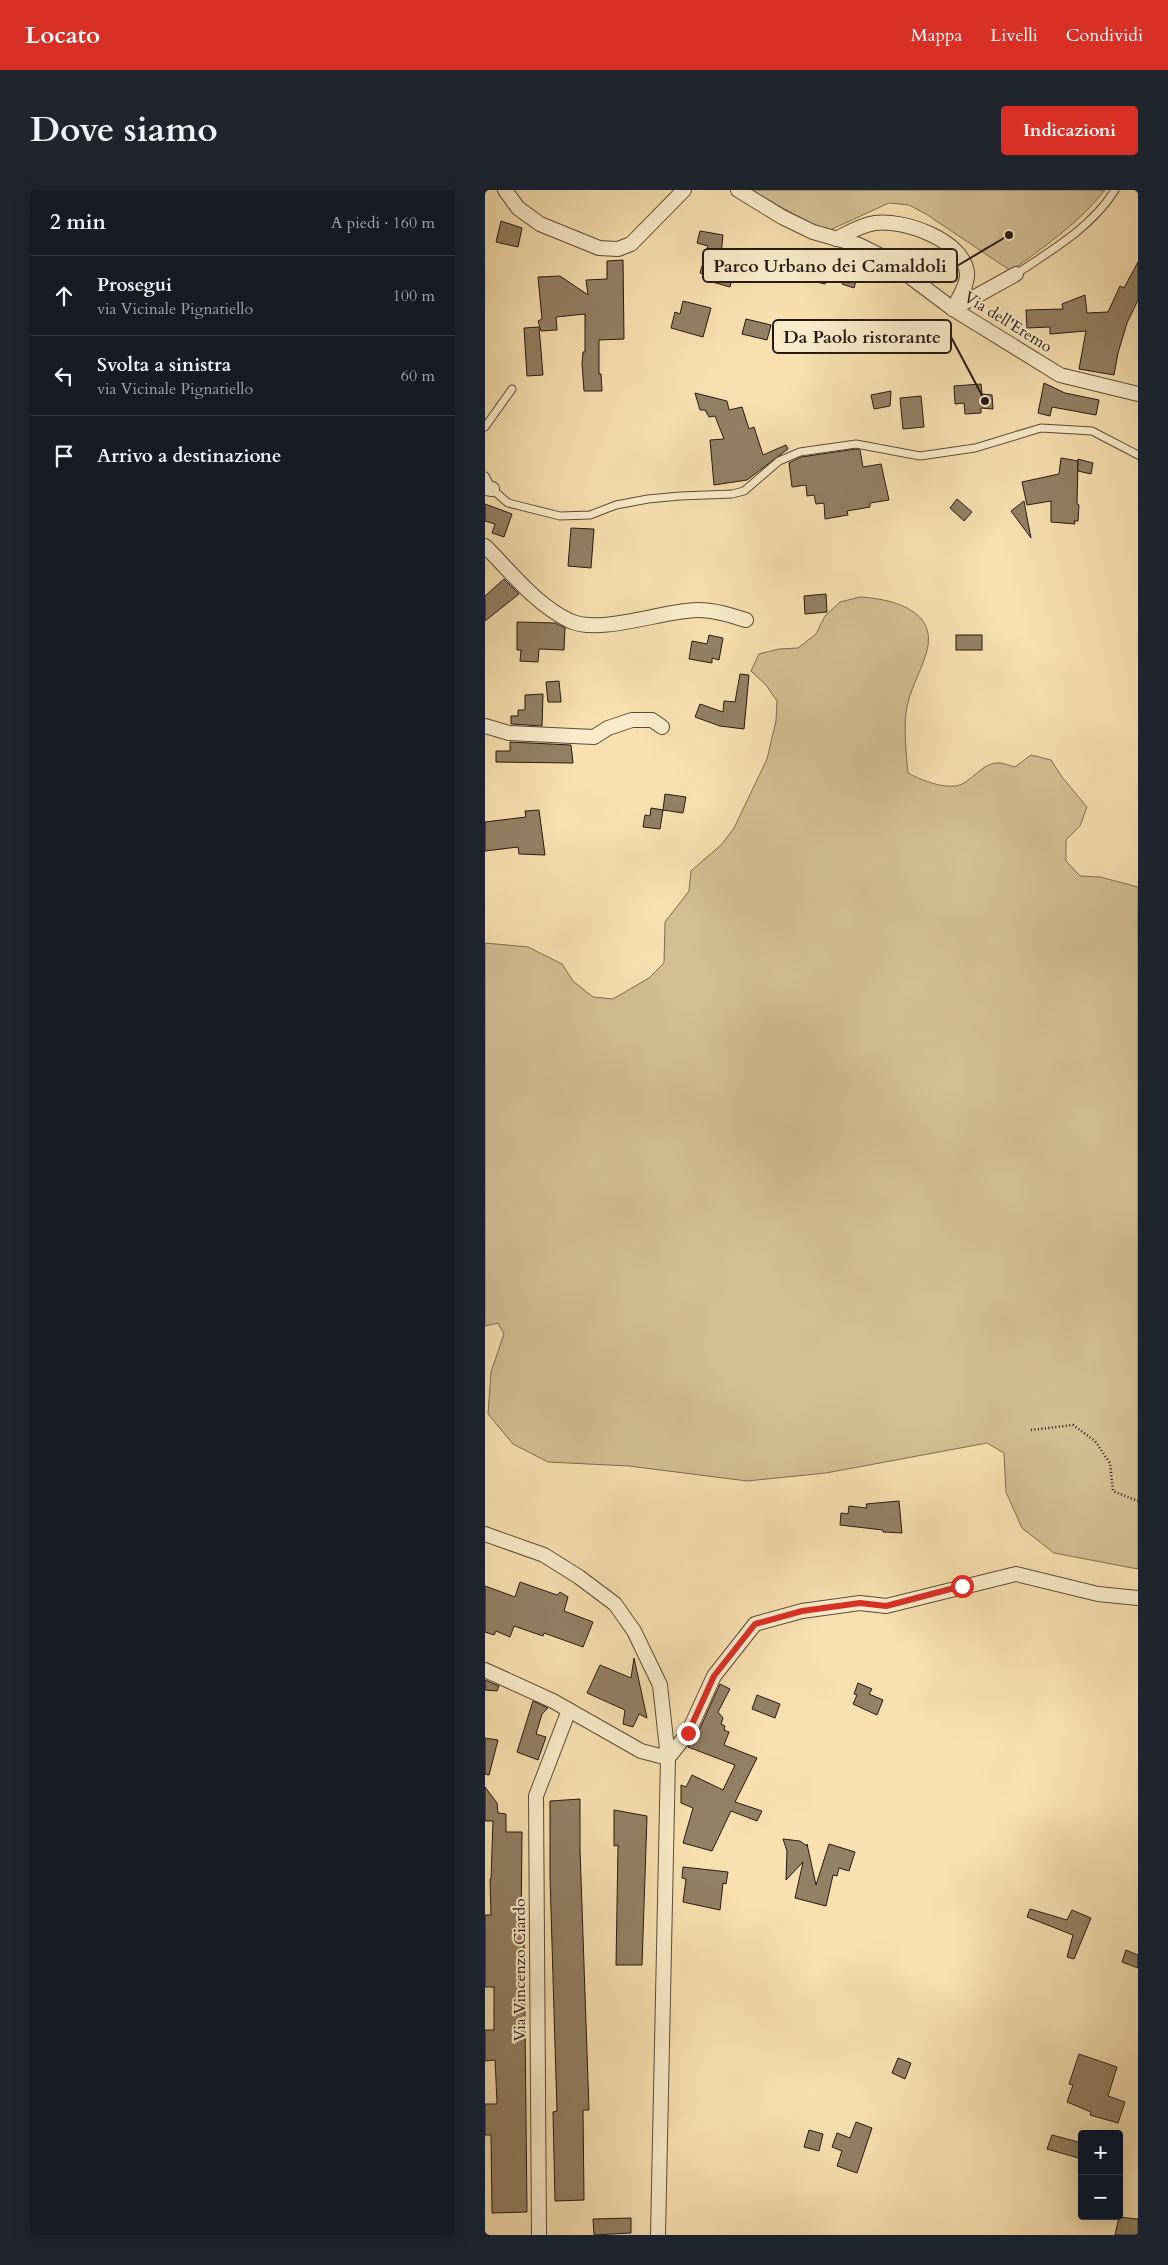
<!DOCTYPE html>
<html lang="it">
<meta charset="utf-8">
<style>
body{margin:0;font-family:Cardo,serif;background:#20242c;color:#f1f3f6}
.controls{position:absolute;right:15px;bottom:15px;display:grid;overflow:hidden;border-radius:5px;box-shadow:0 5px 20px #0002}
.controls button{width:45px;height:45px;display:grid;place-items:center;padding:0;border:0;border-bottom:1px solid #363941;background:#171b24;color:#f1f3f6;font:25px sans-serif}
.stop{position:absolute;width:15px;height:15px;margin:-11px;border:4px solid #d93025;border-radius:50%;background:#fff}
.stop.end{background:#d93025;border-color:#fff;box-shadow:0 1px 5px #0008}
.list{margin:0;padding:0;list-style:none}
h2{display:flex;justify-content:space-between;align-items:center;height:65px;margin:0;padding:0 20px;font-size:21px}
h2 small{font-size:16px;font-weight:400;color:#9ea1a6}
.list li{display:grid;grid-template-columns:32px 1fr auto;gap:15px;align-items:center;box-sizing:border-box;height:80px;padding:0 20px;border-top:1px solid #363941}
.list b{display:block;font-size:19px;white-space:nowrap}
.list p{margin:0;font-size:16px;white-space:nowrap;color:#9ea1a6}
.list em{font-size:16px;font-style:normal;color:#9ea1a6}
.icon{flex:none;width:28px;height:28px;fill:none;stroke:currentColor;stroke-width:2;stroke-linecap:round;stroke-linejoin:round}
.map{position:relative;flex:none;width:653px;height:2045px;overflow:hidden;border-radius:5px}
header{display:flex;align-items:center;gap:30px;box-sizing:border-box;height:70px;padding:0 25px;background:#d93025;color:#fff}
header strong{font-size:24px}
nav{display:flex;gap:28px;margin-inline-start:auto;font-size:18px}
.intro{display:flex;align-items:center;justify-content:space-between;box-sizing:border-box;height:120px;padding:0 30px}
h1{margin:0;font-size:35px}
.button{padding:12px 22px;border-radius:5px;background:#d93025;color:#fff;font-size:18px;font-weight:700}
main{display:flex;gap:30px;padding:0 30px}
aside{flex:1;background:#171b24;border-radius:5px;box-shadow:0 5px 20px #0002}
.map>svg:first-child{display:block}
</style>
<header>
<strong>Locato</strong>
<nav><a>Mappa</a><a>Livelli</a><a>Condividi</a></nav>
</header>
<div class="intro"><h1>Dove siamo</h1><a class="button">Indicazioni</a></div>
<main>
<aside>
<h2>2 min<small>A piedi · 160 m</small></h2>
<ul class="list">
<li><svg class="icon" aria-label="ahead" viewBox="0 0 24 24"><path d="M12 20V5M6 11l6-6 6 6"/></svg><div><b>Prosegui</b><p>via Vicinale Pignatiello</p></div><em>100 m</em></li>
<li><svg class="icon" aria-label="left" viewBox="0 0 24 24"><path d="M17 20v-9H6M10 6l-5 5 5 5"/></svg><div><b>Svolta a sinistra</b><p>via Vicinale Pignatiello</p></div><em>60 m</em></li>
<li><svg class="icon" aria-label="arrive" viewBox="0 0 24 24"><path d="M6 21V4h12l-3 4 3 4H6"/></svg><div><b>Arrivo a destinazione</b></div></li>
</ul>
</aside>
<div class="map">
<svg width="653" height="2045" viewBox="0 0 653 2045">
<rect width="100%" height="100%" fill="#f8e1af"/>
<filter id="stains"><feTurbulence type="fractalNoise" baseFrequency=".004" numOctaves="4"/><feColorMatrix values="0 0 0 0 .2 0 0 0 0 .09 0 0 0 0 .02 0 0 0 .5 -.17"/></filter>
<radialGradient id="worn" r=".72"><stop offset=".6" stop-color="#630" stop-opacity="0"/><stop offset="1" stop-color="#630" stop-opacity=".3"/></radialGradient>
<g fill="#d4bf95" stroke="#7c6c55">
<path d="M265 0H620C594 33 560 56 526 81L441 24 424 15 404 13 345 40 327 34Z"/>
<path d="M375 407C407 409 455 420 441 464 435 484 424 501 421 522 419 542 421 563 423 583 436 590 464 602 479 593 489 587 499 574 511 573 517 572 525 576 530 577L546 565 566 570 577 587 602 617 595 636 581 650V671L595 686 615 687 653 697V1379L569 1363 537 1338 521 1302 519 1263 502 1253 341 1283 262 1291 144 1276 63 1272 28 1254 3 1224 6 1182 19 1144 13 1133 0 1136V753L43 757 77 774 88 791 108 807 128 809 164 788 179 773 180 732 204 701 206 681 237 654 249 638 282 569 291 531 292 511 281 495 266 481 274 464 294 459 313 458 331 444 340 426 355 412Z"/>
</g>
<g fill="#938165" stroke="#251915">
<polygon points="16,31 37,38 33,57 11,52"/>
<polygon points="215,41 238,45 236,64 257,70 254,83 249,81 245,97 224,91 225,86 215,83 223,56 212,53"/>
<polygon points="366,66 377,70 369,98 357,94"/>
<polygon points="138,70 139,149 114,150 114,184 116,184 117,201 99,201 97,173 98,162 100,162 100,124 71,127 72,140 56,141 53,131 57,129 53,87 75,86 103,105 101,90 122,89 122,71"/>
<polygon points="653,72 653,110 642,133 633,163 629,185 594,179 601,141 565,144 565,137 542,138 541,120 578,119 577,114 600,105 602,123 623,122 635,96 639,98"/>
<polygon points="315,73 344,81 340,94 311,87"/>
<polygon points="198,111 226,118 218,147 186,138 190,122 195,124"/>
<polygon points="261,129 286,135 282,150 257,144"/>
<polygon points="54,137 58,185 42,186 39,138"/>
<polygon points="559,193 580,203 614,210 611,225 567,217 565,226 553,223"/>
<polygon points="496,194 497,204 507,205 508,219 496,218 496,223 480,224 479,213 470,214 469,196"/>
<polygon points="406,201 405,216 389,219 386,205"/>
<polygon points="210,203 242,211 244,220 257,217 264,239 269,237 278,265 301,255 303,259 262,290 229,295 225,250 239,249 230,226 224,227 220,220 215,220"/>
<polygon points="436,206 439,237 418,239 415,208"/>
<polygon points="371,259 375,260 378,277 396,274 404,310 385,313 385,317 362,321 363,325 340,329 339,313 331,314 329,305 322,306 321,295 307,297 304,273 316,267"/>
<polygon points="576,268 593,271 592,314 594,315 593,331 589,331 590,334 566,332 566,311 542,315 537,292 574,284"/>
<polygon points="593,269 608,273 606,284 593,281"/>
<polygon points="472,309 487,322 479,331 465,318"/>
<polygon points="539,311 541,322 546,348 526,321"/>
<polygon points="0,314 27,324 19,347 7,343 10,334 0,331"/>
<polygon points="86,338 109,339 106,378 83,376"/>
<polygon points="19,389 34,404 0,431 0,406"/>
<polygon points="341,404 342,422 320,424 319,406"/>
<polygon points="32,432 70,433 80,438 79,460 54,459 53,472 35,471 36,460 32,460"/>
<polygon points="224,445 238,448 234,470 227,468 227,473 204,469 207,451 222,454"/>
<rect x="471" y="445" width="26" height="15"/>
<polygon points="255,484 264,485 259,539 235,536 210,527 215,514 238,522 239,511 250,512"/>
<polygon points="74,491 76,512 63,512 61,492"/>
<polygon points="58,504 57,536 26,534 26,526 33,526 33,520 40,520 40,505"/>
<polygon points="25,552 86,555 88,573 11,572 11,561 25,561"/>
<polygon points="180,604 201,607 198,623 178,620"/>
<polygon points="166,618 178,620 175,639 158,637 160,625 165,626"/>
<polygon points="54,620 60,665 34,664 33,657 0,661 0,632 41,627 40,621"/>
<polygon points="414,1311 417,1343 398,1342 398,1340 355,1335 356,1323 363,1324 364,1316 382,1318 381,1314"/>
<polygon points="35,1392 72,1405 75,1402 83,1407 79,1421 108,1432 98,1457 59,1443 58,1446 29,1436 25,1447 11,1441 9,1445 0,1442 0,1396 30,1407"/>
<polygon points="149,1468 162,1528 154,1524 148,1537 138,1534 140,1520 102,1503 115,1475 146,1488"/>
<polygon points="0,1490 14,1496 12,1501 0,1500"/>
<polygon points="373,1493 387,1499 384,1504 398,1510 392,1525 368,1514 372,1505 369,1504"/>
<polygon points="235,1494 245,1499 233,1522 238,1528 236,1534 240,1536 239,1540 244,1542 239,1555 272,1568 250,1612 277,1621 272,1631 246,1621 227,1661 198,1653 208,1618 196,1613 196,1595 201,1597 207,1585 238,1600 250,1575 203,1557 211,1547"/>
<polygon points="272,1505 295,1514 290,1528 267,1519"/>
<polygon points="48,1511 63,1518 57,1524 51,1544 61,1547 53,1570 32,1562"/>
<polygon points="0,1548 13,1550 4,1585 0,1584"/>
<polygon points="0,1597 12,1613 13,1623 21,1624 21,1642 37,1642 36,1739 39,1740 42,2022 7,2023 6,1945 0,1945 0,1914 12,1914 11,1890 10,1870 0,1871 0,1840 9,1840 9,1797 0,1797 0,1725 6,1725 5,1689 6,1689 8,1631 0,1631"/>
<polygon points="95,1609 95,1659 104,1920 98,1920 99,2010 70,2011 68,1922 72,1921 65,1687 65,1611"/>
<polygon points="129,1620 162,1626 157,1775 131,1775 133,1655 129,1656"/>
<polygon points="298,1649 315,1651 322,1656 322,1654 331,1695 344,1654 370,1662 364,1681 354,1678 352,1686 348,1685 341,1716 310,1708 318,1672 301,1690 302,1661"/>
<polygon points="198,1677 243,1682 241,1694 238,1693 235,1720 198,1712 201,1689 197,1688"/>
<polygon points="545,1719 582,1730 587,1720 606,1728 589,1769 582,1767 588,1745 542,1727"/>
<polygon points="641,1760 653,1765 653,1778 637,1772"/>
<polygon points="594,1864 632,1877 623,1906 640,1912 633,1933 605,1925 606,1922 582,1912 588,1895 584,1894"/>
<polygon points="413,1868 426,1873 420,1889 407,1883"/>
<polygon points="371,1932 387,1938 372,1983 352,1976 357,1961 347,1957 352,1943 365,1948"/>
<polygon points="324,1940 338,1944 334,1961 319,1957"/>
<polygon points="567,1945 597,1953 597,1969 562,1959"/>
<polygon points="634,2027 653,2029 653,2045 630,2045"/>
<polygon points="146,2028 146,2043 109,2045 108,2029"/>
</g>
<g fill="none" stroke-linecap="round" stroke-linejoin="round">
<defs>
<g id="service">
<path d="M531 84C567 60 607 37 630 0"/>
<polyline points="0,237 27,199"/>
<polyline points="0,286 7,299 23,313 75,326 105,325 131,315 163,309 195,306 247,304 259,301 294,271 315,262 371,254 435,266 490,258 556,238 607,241 653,265"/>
</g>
<g id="minor">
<polyline points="20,0 33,18 55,34 114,58 133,59 146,54 199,0"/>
<polyline points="253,0 297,27 328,42 374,55 400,68 468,119 575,185 653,204"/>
<path d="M351 49C363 43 376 35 390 33 418 29 479 50 482 83 483 95 473 109 468 119"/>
<polyline points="468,119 531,84"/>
<polyline points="0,298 7,299"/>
<path d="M0 356C27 383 50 414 85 431 116 445 179 420 213 420 229 420 245 425 261 430"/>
<polyline points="0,536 24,543 109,547 123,538 147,530 167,530 177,537"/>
<polyline points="0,1344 59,1365 94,1387 130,1414 149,1441 175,1495 183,1568 173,2045"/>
<polyline points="0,1480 68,1511 156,1561 183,1568 203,1543 229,1486 270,1434 317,1421 375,1413 401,1416 531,1384 613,1404 653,1408"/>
<polyline points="54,2045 51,1606 84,1520"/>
</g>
</defs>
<use href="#service" stroke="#5a4b3c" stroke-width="9"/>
<use href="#minor" stroke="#5a4b3c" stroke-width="16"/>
<polyline stroke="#251915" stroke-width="2.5" stroke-dasharray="1 2.5" stroke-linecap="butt" points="546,1240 588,1235 610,1251 625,1273 628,1301 653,1311"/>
<use href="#service" stroke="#faeccb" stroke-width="7"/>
<use href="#minor" stroke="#faeccb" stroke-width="14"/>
</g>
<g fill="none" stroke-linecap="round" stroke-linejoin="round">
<polyline stroke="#d93025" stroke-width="6" points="203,1543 229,1486 270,1434 317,1421 375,1413 401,1416 477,1396"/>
</g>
<g text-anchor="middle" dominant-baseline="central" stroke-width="4.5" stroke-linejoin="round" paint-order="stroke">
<g font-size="16" fill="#251915" stroke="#faeccb">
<text transform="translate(523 132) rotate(32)">Via dell'Eremo</text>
<text transform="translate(35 1780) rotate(-90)">Via Vincenzo Ciardo</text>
</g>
</g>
<path fill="none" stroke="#251915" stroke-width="2" d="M524 45L472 76M500 211L466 147"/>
<g fill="#251915" stroke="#faeccb" stroke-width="2">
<circle cx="524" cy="45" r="5"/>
<circle cx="500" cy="211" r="5"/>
</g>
<g fill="#faeccb" stroke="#251915" stroke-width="2">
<rect x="218" y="59" width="254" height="33" rx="5"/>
<rect x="288" y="130" width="178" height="33" rx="5"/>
</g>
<g font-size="18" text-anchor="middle" font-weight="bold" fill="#251915">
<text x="345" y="82">Parco Urbano dei Camaldoli</text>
<text x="377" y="153">Da Paolo ristorante</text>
</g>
<rect width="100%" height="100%" filter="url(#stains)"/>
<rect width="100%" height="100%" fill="url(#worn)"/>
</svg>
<div class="controls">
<button>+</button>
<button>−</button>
</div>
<div class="stop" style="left:477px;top:1396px"></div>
<div class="stop end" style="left:203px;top:1543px"></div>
</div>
</main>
